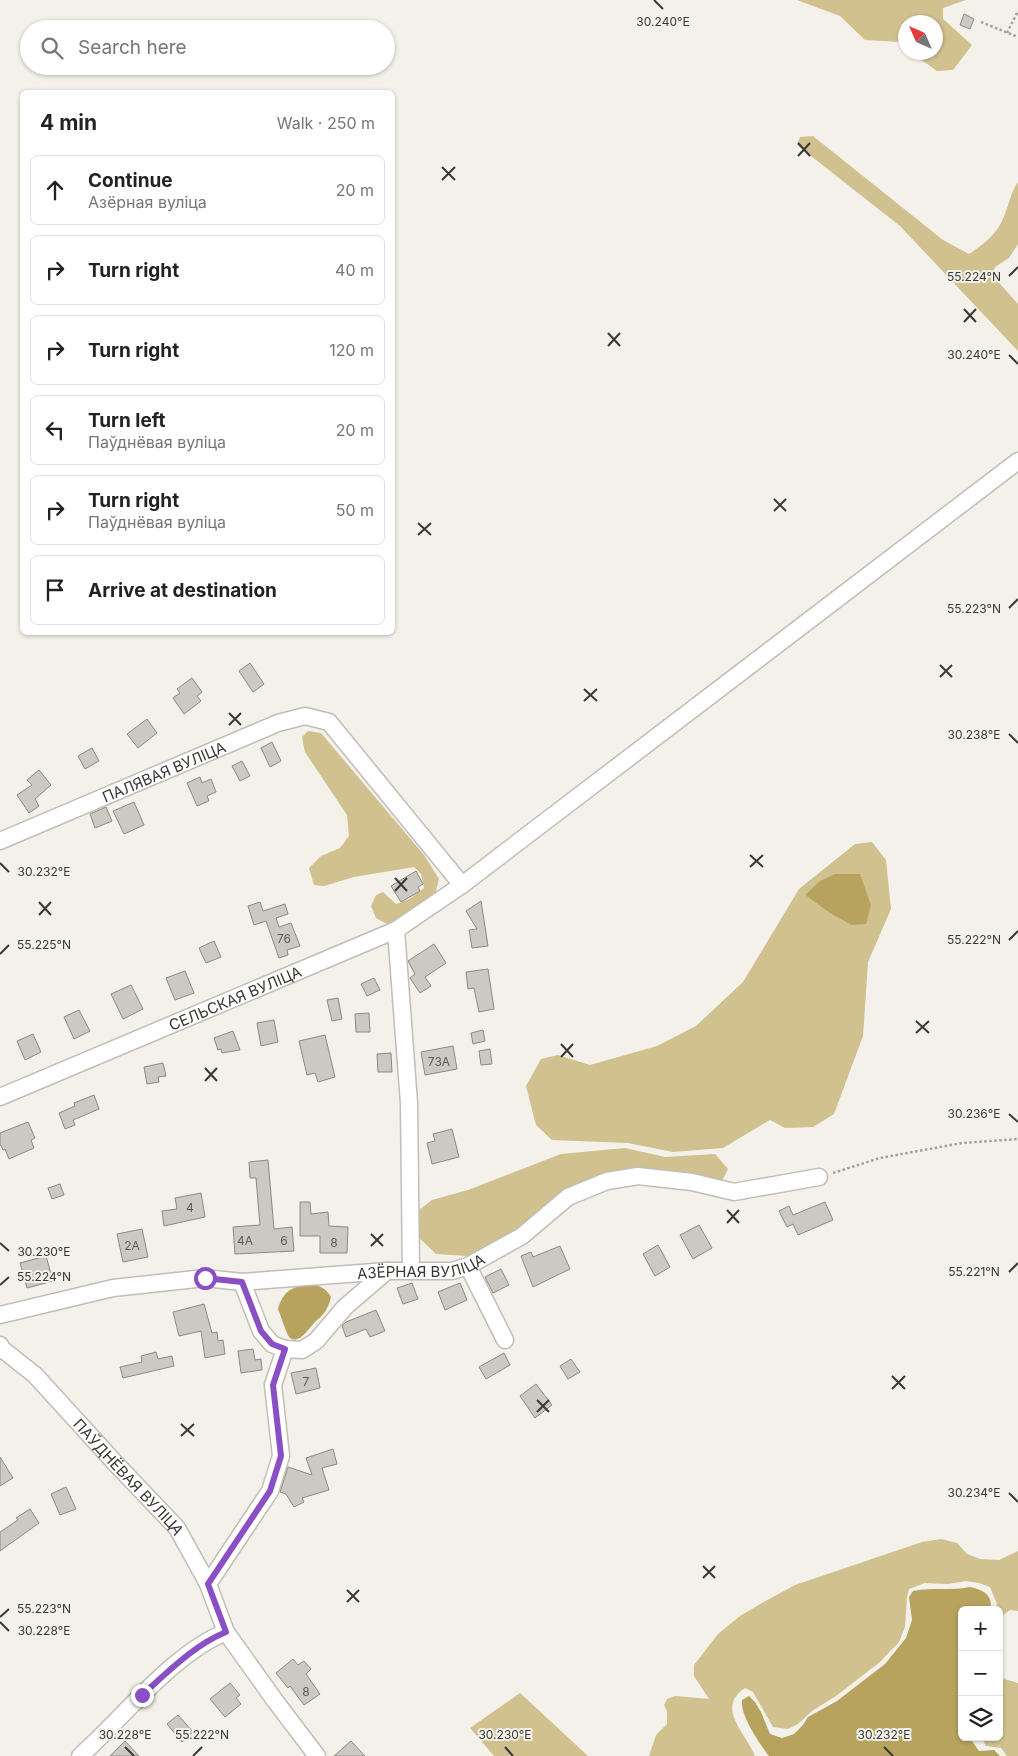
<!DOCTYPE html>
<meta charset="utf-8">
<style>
body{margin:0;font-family:Inter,sans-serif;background:#f2f2f2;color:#222}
.controls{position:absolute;right:15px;bottom:15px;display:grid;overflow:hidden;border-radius:8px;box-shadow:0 1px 4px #0004}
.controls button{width:45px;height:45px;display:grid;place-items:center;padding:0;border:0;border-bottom:1px solid #e0e0e0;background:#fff;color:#222;font:25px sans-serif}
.compass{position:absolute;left:898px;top:15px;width:45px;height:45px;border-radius:50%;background:#fff;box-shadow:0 1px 4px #0004;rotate:315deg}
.stop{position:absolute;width:15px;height:15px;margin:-11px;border:4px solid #8a4fc5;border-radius:50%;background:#fff}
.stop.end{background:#8a4fc5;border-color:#fff;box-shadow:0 1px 5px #0008}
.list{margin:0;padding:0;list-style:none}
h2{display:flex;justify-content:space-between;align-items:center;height:65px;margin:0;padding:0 20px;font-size:21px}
h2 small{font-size:16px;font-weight:400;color:#767676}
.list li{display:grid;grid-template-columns:32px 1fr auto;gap:15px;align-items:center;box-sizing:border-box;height:70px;margin:0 10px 10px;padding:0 10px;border:1px solid #e0e0e0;border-radius:8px}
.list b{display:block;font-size:19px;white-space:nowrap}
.list p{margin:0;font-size:16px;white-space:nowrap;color:#767676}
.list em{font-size:16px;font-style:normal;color:#767676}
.icon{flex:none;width:28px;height:28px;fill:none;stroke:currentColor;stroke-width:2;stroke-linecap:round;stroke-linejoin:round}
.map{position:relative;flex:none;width:1018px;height:1756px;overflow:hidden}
.search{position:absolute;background:#fff;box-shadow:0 1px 4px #0004;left:20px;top:20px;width:375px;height:55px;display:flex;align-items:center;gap:12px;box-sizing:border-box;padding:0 18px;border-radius:28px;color:#767676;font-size:19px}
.panel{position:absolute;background:#fff;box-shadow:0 1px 4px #0004;left:20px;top:90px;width:375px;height:545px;border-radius:8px}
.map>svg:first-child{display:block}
</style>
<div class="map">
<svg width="1018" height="1756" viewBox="0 0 1018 1756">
<rect width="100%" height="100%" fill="#f3f1ea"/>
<g fill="#d0c18f" fill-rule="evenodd">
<polygon points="797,0 966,0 943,8 943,19 972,45 953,70 937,71 912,53 936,52 936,22 906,22 905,47 899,42 865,40 840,16"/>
<path d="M813 136 943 240 969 254C981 246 992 238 1000 225 1008 211 1009 195 1018 182V244L1009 258 995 267 992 275 1018 304V351L900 226 797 145 800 137Z"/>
<polygon points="308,731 321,733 424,855 439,879 434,899 387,924 376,918 371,906 376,895 383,892 396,904 409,899 424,888 421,874 414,867 354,877 324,886 314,885 309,868 321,856 340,848 349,836 347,815 305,752 302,737"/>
<path d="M872 842 886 860 891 909 868 962 863 1036 834 1114 813 1127 785 1128 770 1120 723 1148 673 1152 628 1143 552 1140 536 1125 526 1086 541 1059 558 1055 590 1065 657 1046 696 1026 743 982 799 889 855 844ZM860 874 851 925 828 912 805 895C827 875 831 875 860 874Z"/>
<polygon points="625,1148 665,1157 715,1154 728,1169 721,1183 586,1181 553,1199 526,1225 467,1256 436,1254 417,1236 414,1214 432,1200 468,1190 561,1154"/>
<path d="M941 1539 957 1543 967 1554 980 1559 999 1560 1018 1551V1611L1010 1610 1002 1616 999 1628V1610H994L997 1604 990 1587 979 1583 966 1581 948 1584 925 1583 909 1589 907 1597 905 1627 899 1642 880 1662 836 1696 812 1711 798 1724 788 1729 773 1727 753 1692 745 1688C715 1708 746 1733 755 1756H649L656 1735 667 1724V1711L664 1705 667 1699 675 1696 709 1699 694 1676V1665L718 1634 740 1616 762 1603 795 1585 922 1542Z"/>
<polygon points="1001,1678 1018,1683 1018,1756 1007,1756 1001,1748 986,1746 981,1737 999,1737 999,1680"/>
<polygon points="520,1693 588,1756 494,1756 470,1728"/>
</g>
<g fill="#b7a35d">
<polygon points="835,874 860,874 871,905 866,924 851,925 828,912 805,895 820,881"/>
<path d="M307 1284C319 1285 325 1287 331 1297 330 1301 329 1305 327 1308 324 1315 319 1318 314 1323 309 1328 299 1345 290 1338 287 1336 280 1313 278 1309 283 1292 290 1288 307 1284Z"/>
<path d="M970 1587C983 1590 994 1595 990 1610H962V1737H973L972 1741 979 1751 994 1750 1000 1756H769C759 1743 740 1715 742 1700L749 1696 755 1702 761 1712 770 1734 782 1738 794 1734 803 1725 808 1717 837 1701 885 1664 906 1638 912 1620 909 1597 913 1591C933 1587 950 1591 970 1587Z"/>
</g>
<g fill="#cbc9c2" stroke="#8b8982">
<polygon points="964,14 974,19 970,29 960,25"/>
<polygon points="250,663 264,684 253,692 239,671"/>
<polygon points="192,678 202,692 197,696 201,701 184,714 173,698 180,693 177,689"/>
<polygon points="147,719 157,733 138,748 127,734"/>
<polygon points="272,742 281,761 270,767 261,748"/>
<polygon points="92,748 99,761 85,769 78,756"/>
<polygon points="242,761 250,776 240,781 232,766"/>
<polygon points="39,770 51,785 35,799 39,806 29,813 17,795 32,785 27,780"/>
<polygon points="200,777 202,783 211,779 216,792 207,796 209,801 197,806 187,783"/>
<polygon points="134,802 144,825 124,834 113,811"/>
<polygon points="106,807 112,821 95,828 90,814"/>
<polygon points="416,871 423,884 418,887 420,891 401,902 391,886"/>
<polygon points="481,901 488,946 472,948 469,930 477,929 466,911"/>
<polygon points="260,902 263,911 285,904 288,914 276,918 279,927 291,923 300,946 287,950 288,955 279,958 266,921 254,925 248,906"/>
<polygon points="214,941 221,957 206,963 199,948"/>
<polygon points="434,944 446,963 425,977 431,986 420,993 410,978 415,974 408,961"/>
<polygon points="488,969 494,1009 479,1012 474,988 468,989 466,972"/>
<polygon points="185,971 194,993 175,1000 166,978"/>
<polygon points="374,978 380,990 367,996 361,984"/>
<polygon points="131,985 143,1009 123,1019 111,994"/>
<polygon points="338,998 342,1019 332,1021 327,1000"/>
<polygon points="79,1010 90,1031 74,1039 64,1017"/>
<polygon points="369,1013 370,1032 356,1032 355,1014"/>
<polygon points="274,1020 278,1042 261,1046 257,1023"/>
<polygon points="483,1030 485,1041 473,1044 471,1033"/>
<polygon points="233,1031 240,1050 222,1053 221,1049 218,1050 214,1038"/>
<polygon points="33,1034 41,1052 25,1060 17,1041"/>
<polygon points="325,1035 335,1077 318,1082 315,1073 307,1075 299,1041"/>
<polygon points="453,1046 457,1069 425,1075 421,1052"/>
<polygon points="490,1049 492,1064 481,1065 479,1051"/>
<polygon points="391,1053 392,1072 378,1072 377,1054"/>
<polygon points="163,1063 166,1076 158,1077 159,1082 147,1084 144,1067"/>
<polygon points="94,1095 99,1109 73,1120 75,1125 65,1129 59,1113 75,1106 74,1103"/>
<polygon points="28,1122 35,1138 31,1140 34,1148 9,1159 5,1149 3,1150 0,1144 0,1133"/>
<polygon points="452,1129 459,1157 432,1164 427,1143 435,1141 433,1134"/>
<polygon points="268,1160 274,1229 292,1227 294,1251 235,1254 233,1227 260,1225 256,1178 250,1178 249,1162"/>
<polygon points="60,1184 64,1195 52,1199 48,1188"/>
<polygon points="201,1193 205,1217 164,1226 162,1211 177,1209 175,1198"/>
<polygon points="300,1202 310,1202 311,1214 328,1212 329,1226 348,1227 347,1253 320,1253 320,1236 300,1236"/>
<polygon points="825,1202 833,1220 798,1235 793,1224 787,1227 779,1211 789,1206 793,1215"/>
<polygon points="699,1225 712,1248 693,1259 680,1235"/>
<polygon points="142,1229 148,1257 123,1262 117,1234"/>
<polygon points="658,1245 670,1267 655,1276 643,1254"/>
<polygon points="560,1246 570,1269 533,1287 521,1256 531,1252 533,1257"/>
<polygon points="46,1256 53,1281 27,1288 20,1263"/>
<polygon points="501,1269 509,1285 493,1293 485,1277"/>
<polygon points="412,1283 418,1299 403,1304 397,1288"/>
<polygon points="460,1283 467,1300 445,1310 438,1292"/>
<polygon points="204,1304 212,1333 217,1332 218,1341 223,1340 225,1354 205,1358 201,1331 179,1336 173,1312"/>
<polygon points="376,1310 385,1331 370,1337 366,1329 346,1337 342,1326 346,1322"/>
<polygon points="253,1349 255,1360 261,1359 262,1370 241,1373 238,1351"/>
<polygon points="156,1352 158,1359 172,1356 174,1366 123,1378 120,1367 142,1362 141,1356"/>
<polygon points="504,1353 510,1365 486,1379 479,1367"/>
<polygon points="571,1359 580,1372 568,1379 560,1366"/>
<polygon points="316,1368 320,1388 296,1394 291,1373"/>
<polygon points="536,1384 552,1405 535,1418 520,1396"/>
<polygon points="333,1449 337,1464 322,1468 329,1490 302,1498 304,1502 294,1507 286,1494 280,1492 288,1467 312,1475 306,1458"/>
<polygon points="0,1457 13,1478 0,1486"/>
<polygon points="66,1487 76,1509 60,1515 51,1494"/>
<polygon points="30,1509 39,1523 0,1551 0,1532 18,1520 16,1518"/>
<polygon points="293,1659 298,1665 304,1661 311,1669 306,1674 320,1694 304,1705 290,1686 288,1688 276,1673"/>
<polygon points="230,1683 240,1695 236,1698 241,1704 225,1717 210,1699"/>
<polygon points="178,1715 193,1732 182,1742 167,1724"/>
<polygon points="125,1741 139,1756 110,1756"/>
<polygon points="351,1741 365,1756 334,1756"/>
</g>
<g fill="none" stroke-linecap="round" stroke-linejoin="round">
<defs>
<g id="minor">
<path id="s1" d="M0 841 278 723 305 716 329 722 462 885"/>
<polyline points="396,930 409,1103 411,1271"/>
<path id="s2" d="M0 1097 396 930 462 885 1018 461"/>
<polyline points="468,1266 505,1340"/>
<polyline points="242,1282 261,1331 272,1344 285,1349"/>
<path id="s3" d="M0 1315 113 1288 205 1278 242 1282 387 1271H452L468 1266 522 1236 568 1197 607 1181 638 1176 692 1182 734 1192 819 1177"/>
<path id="s4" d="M0 1345 2 1349 35 1375 117 1465 177 1528 208 1584 226 1632 276 1702 317 1756"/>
<polyline points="208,1584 270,1491 281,1456 273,1385 285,1349 302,1350 316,1341 345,1307 387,1271"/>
<path d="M80 1756C124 1717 172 1654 226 1632"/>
</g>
</defs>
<use href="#minor" stroke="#c0beb6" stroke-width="19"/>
<g stroke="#a2a09b" stroke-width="2.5" stroke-dasharray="2.5 2.5" stroke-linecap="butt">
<polyline points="981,22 1018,37"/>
<polyline points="1007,33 1018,11"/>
<polyline points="833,1173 880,1158 962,1143 1018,1139"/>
</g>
<use href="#minor" stroke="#fff" stroke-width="16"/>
</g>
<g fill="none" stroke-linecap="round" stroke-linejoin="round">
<path stroke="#8a4fc5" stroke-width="6" d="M142 1695C168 1672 194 1645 226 1632L208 1584 270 1491 281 1456 273 1385 285 1349 272 1344 261 1331 242 1282 205 1278"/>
</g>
<path fill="none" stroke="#393835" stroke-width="2" d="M654 0 663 9M798 143 810 156M798 156 810 143M442 167 455 180M442 180 455 167M1009 276 1018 267M964 309 976 322M964 322 976 309M608 333 620 346M608 346 620 333M1009 355 1018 364M774 499 786 511M774 511 786 499M418 523 431 535M418 535 431 523M1009 608 1018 599M940 665 952 677M940 677 952 665M584 689 597 701M584 701 597 689M229 713 241 725M229 725 241 713M1009 734 1018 743M750 855 763 867M0 863 9 872M750 867 763 855M395 878 407 891M395 891 407 878M39 902 51 915M39 915 51 902M1009 940 1018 931M0 954 9 945M916 1021 929 1033M916 1033 929 1021M561 1044 573 1057M561 1057 573 1044M205 1068 217 1081M205 1081 217 1068M1009 1114 1018 1122M727 1210 739 1223M727 1223 739 1210M371 1234 383 1246M0 1243 9 1251M371 1246 383 1234M1009 1272 1018 1263M0 1285 9 1277M892 1376 905 1389M892 1389 905 1376M537 1400 549 1412M537 1412 549 1400M181 1424 194 1436M181 1436 194 1424M1009 1493 1018 1502M703 1566 715 1578M703 1578 715 1566M347 1590 359 1602M347 1602 359 1590M0 1617 9 1609M0 1622 9 1631M125 1747 134 1756M505 1747 513 1756M884 1747 893 1756M193 1756 202 1747"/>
<g text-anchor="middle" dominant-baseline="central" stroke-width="4" stroke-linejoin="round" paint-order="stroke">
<g font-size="12" fill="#5e5c58">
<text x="284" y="938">76</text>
<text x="439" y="1061">73А</text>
<text x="190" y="1207">4</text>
<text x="245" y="1240">4А</text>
<text x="284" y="1240">6</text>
<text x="334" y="1242">8</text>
<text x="132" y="1245">2А</text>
<text x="306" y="1381">7</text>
<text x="306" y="1691">8</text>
</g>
<g font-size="15" fill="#393835" stroke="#f3f1ea">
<text stroke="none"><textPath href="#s1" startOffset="178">ПАЛЯВАЯ ВУЛІЦА</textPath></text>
<text stroke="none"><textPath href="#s2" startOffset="255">СЕЛЬСКАЯ ВУЛІЦА</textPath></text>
<text stroke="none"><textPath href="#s3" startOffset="426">АЗЁРНАЯ ВУЛІЦА</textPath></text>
<text stroke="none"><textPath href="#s4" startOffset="185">ПАЎДНЁВАЯ ВУЛІЦА</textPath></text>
</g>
</g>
<g font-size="12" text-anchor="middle" fill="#393835" stroke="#f3f1ea" stroke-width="4" stroke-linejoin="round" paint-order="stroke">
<text x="663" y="26">30.240°E</text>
<text x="974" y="281">55.224°N</text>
<text x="974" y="359">30.240°E</text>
<text x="974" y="613">55.223°N</text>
<text x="974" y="739">30.238°E</text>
<text x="44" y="876">30.232°E</text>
<text x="974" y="944">55.222°N</text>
<text x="44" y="949">55.225°N</text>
<text x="974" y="1118">30.236°E</text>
<text x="44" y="1256">30.230°E</text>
<text x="974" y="1276">55.221°N</text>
<text x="44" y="1281">55.224°N</text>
<text x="974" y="1497">30.234°E</text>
<text x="44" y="1613">55.223°N</text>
<text x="44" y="1635">30.228°E</text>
<text x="125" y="1739">30.228°E</text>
<text x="202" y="1739">55.222°N</text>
<text x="505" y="1739">30.230°E</text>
<text x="884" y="1739">30.232°E</text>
</g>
</svg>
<div class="controls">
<button>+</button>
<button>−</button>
<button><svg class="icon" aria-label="layers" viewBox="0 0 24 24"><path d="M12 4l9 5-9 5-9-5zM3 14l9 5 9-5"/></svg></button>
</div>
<svg class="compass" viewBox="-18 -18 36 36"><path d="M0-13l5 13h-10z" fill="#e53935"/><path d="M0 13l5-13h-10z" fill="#767676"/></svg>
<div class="stop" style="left:205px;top:1278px"></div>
<div class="stop end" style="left:142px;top:1695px"></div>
<div class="search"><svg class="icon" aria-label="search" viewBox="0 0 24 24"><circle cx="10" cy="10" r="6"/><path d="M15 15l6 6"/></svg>Search here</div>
<section class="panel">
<h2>4 min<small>Walk · 250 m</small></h2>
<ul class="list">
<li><svg class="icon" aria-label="ahead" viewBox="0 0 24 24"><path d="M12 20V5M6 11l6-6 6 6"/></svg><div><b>Continue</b><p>Азёрная вуліца</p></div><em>20 m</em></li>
<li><svg class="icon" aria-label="right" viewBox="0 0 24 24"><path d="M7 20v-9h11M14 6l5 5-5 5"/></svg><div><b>Turn right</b></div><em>40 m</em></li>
<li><svg class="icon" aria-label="right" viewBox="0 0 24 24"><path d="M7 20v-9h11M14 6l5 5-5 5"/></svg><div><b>Turn right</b></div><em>120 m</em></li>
<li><svg class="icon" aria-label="left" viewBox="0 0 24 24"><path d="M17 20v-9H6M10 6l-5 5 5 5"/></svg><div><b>Turn left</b><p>Паўднёвая вуліца</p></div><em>20 m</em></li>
<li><svg class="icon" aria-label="right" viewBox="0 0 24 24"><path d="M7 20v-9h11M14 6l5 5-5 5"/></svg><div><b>Turn right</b><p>Паўднёвая вуліца</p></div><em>50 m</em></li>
<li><svg class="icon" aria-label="arrive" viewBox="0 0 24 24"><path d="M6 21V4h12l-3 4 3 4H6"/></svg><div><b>Arrive at destination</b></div></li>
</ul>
</section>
</div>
